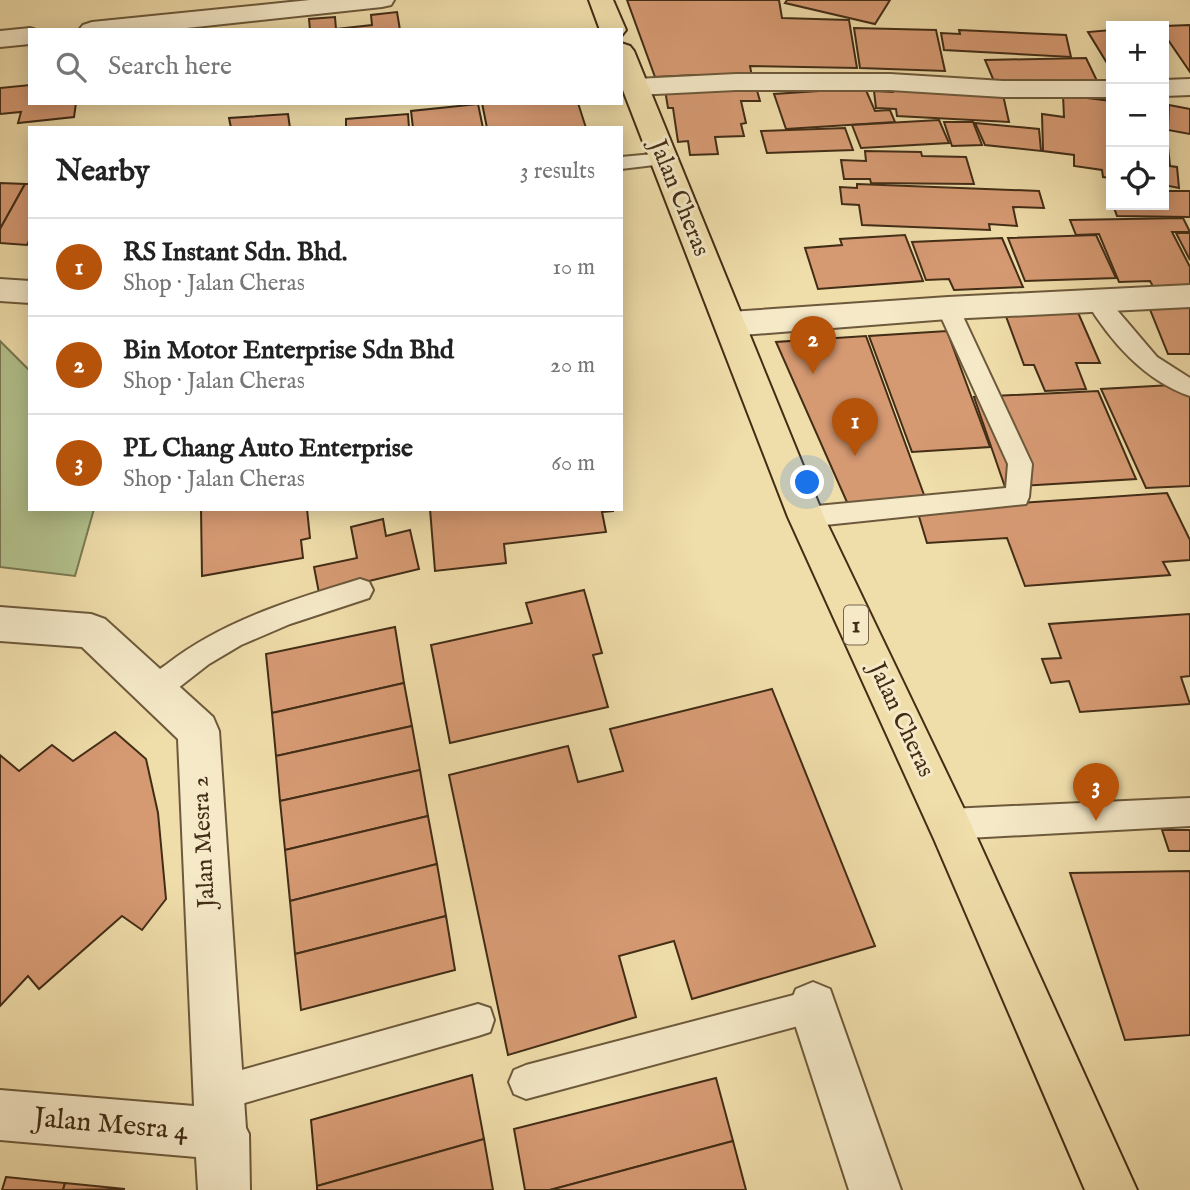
<!DOCTYPE html>
<meta charset="utf-8">
<style>
body{margin:0;font-family:"IM FELL English",serif;background:#f2f2f2;color:#222}
.controls{position:absolute;right:21px;top:21px;display:grid;overflow:hidden;border-radius:0px;box-shadow:0 4px 18px #0003}
.controls button{width:63px;height:63px;display:grid;place-items:center;padding:0;border:0;border-bottom:2px solid #e0e0e0;background:#fff;color:#222;font:35px sans-serif}
.you{position:absolute;left:808px;top:483px;width:24px;height:24px;margin:-18px;border:5px solid #fff;border-radius:50%;background:#1a73e8;box-shadow:0 0 0 10px #1a73e833}
.badge{display:grid;place-items:center;width:46px;height:46px;border-radius:50%;background:#b45309;color:#fff;font-size:23px;font-weight:700}
.pin{position:absolute;translate:-50% -58px;filter:drop-shadow(0 2px 4px #0008)}
.pin::after{content:'';position:absolute;top:37px;width:24px;height:21px;background:inherit;clip-path:polygon(0 0,100% 0,50% 100%)}
.list{margin:0;padding:0;list-style:none}
h2{display:flex;justify-content:space-between;align-items:center;height:91px;margin:0;padding:0 28px;font-size:30px}
h2 small{font-size:23px;font-weight:400;color:#767676}
.list li{display:grid;grid-template-columns:46px 1fr auto;gap:21px;align-items:center;box-sizing:border-box;height:98px;padding:0 28px;border-top:2px solid #e0e0e0}
.list b{display:block;font-size:26px;white-space:nowrap}
.list p{margin:0;font-size:23px;white-space:nowrap;color:#767676}
.list em{font-size:23px;font-style:normal;color:#767676}
.icon{flex:none;width:38px;height:38px;fill:none;stroke:currentColor;stroke-width:2;stroke-linecap:round;stroke-linejoin:round}
.map{position:relative;flex:none;width:1190px;height:1190px;overflow:hidden}
.search{position:absolute;background:#fff;box-shadow:0 4px 18px #0003;left:28px;top:28px;width:595px;height:77px;display:flex;align-items:center;gap:18px;box-sizing:border-box;padding:0 24px;border-radius:0px;color:#767676;font-size:26px}
.panel{position:absolute;background:#fff;box-shadow:0 4px 18px #0003;left:28px;top:126px;width:595px;height:385px;border-radius:0px}
.map>svg:first-child{display:block}
</style>
<div class="map">
<svg width="1190" height="1190" viewBox="0 0 1190 1190">
<rect width="100%" height="100%" fill="#efddaa"/>
<filter id="stains"><feTurbulence type="fractalNoise" baseFrequency=".00286" numOctaves="4"/><feColorMatrix values="0 0 0 0 .2 0 0 0 0 .09 0 0 0 0 .02 0 0 0 .5 -.17"/></filter>
<radialGradient id="worn" r=".72"><stop offset=".6" stop-color="#630" stop-opacity="0"/><stop offset="1" stop-color="#630" stop-opacity=".3"/></radialGradient>
<polygon fill="#b3c28d" stroke="#7a7852" stroke-width="2" points="0,341 30,371 30,509 94,509 75,576 0,567"/>
<g fill="#d69a73" stroke="#422d16" stroke-width="2">
<polygon points="627,0 779,0 782,18 849,20 857,68 750,66 752,77 696,75 655,77"/>
<polygon points="787,0 890,0 875,24 785,3"/>
<polygon points="397,12 400,30 310,30 309,19 335,17 336,29 372,25 371,15"/>
<polygon points="1190,25 1190,72 1164,34 1164,26"/>
<polygon points="854,28 936,30 945,71 860,68"/>
<polygon points="959,30 1066,35 1071,57 944,50 941,33 960,34"/>
<polygon points="1111,30 1111,62 1107,63 1088,32"/>
<polygon points="1086,58 1099,85 996,86 985,60"/>
<polygon points="30,85 30,103 76,103 74,117 18,123 21,112 0,114 0,88"/>
<polygon points="756,87 760,101 741,101 746,123 741,124 744,136 715,137 718,154 690,155 688,141 678,142 673,108 668,108 665,90"/>
<polygon points="865,88 875,111 890,110 895,122 786,129 774,94"/>
<polygon points="893,89 1003,95 1009,122 897,116 896,109 876,108 874,91 893,92"/>
<polygon points="1063,95 1111,101 1111,178 1103,177 1102,170 1074,166 1074,155 1043,151 1042,114 1064,117"/>
<polygon points="482,103 578,103 586,128 487,128"/>
<polygon points="478,104 483,128 413,128 411,111"/>
<polygon points="1169,105 1190,109 1190,134 1168,130"/>
<polygon points="288,114 290,128 231,128 229,118"/>
<polygon points="408,114 409,128 346,128 346,119"/>
<polygon points="939,120 949,143 861,148 852,125"/>
<polygon points="944,122 973,122 982,145 952,146"/>
<polygon points="975,123 1039,129 1041,151 985,145"/>
<polygon points="845,128 853,150 767,153 761,131"/>
<polygon points="1164,147 1168,147 1170,166 1177,167 1179,188 1164,185"/>
<polygon points="865,151 921,152 922,156 966,157 974,184 871,183 870,179 844,179 841,160 866,161"/>
<polygon points="0,183 25,184 0,229"/>
<polygon points="25,184 30,184 30,239 27,245 0,243 0,229"/>
<polygon points="857,184 1039,191 1044,208 1013,207 1017,226 989,224 990,230 862,225 859,205 842,204 840,187 857,188"/>
<polygon points="1164,191 1190,191 1190,217 1117,216 1113,205 1164,205"/>
<polygon points="1183,218 1190,232 1172,232 1190,267 1190,289 1155,290 1150,281 1119,282 1099,234 1076,235 1070,220"/>
<polygon points="1176,233 1190,233 1190,260"/>
<polygon points="905,235 923,281 818,289 805,248 842,245 840,239"/>
<polygon points="1096,235 1116,278 1025,281 1008,238"/>
<polygon points="1002,238 1023,287 954,290 949,279 926,280 912,242"/>
<polygon points="1149,307 1190,307 1190,354 1168,354"/>
<polygon points="1076,308 1100,363 1076,363 1086,389 1045,391 1034,365 1024,365 1004,311"/>
<polygon points="947,331 990,447 912,452 869,336"/>
<polygon points="866,336 927,503 850,509 776,342"/>
<polygon points="1190,384 1190,486 1146,488 1101,389"/>
<polygon points="1098,391 1136,479 1005,487 974,397"/>
<polygon points="1167,493 1190,540 1190,560 1163,562 1170,575 1025,586 1007,538 927,543 917,510"/>
<polygon points="201,509 307,509 310,538 301,540 303,558 202,576"/>
<polygon points="430,509 613,509 613,511 602,512 606,532 504,544 506,563 435,571"/>
<polygon points="383,519 386,536 410,530 419,569 319,593 314,567 357,558 351,527"/>
<polygon points="584,590 602,653 593,655 608,707 450,743 431,645 532,623 526,603"/>
<polygon points="1190,614 1190,676 1181,677 1190,704 1080,712 1069,681 1051,683 1042,659 1061,658 1049,624"/>
<polygon points="395,627 404,683 272,713 266,654"/>
<polygon points="404,683 412,726 276,756 272,713"/>
<polygon points="772,689 875,946 692,999 674,941 619,956 636,1017 508,1055 449,775 568,746 578,782 623,771 610,729"/>
<polygon points="412,726 420,770 280,801 276,756"/>
<polygon points="115,732 146,759 158,813 166,899 142,930 122,916 39,989 28,976 0,1006 0,755 19,771 52,745 73,761"/>
<polygon points="420,770 428,816 285,850 280,801"/>
<polygon points="428,816 437,864 290,901 285,850"/>
<polygon points="1162,830 1190,830 1190,851 1169,851"/>
<polygon points="437,864 446,916 295,954 290,901"/>
<polygon points="1190,871 1190,1035 1125,1040 1070,873"/>
<polygon points="446,916 455,970 301,1010 295,954"/>
<polygon points="472,1075 484,1139 317,1186 311,1120"/>
<polygon points="716,1078 733,1141 550,1190 525,1190 514,1129"/>
<polygon points="484,1139 493,1190 317,1190 317,1186"/>
<polygon points="733,1141 746,1190 550,1190"/>
<polygon points="6,1177 65,1183 63,1190 2,1190"/>
<polygon points="65,1183 125,1189 63,1190"/>
</g>
<g fill="none" stroke-linecap="round" stroke-linejoin="round">
<defs>
<g id="service">
<polygon points="664,153 671,155 674,159 671,163 621,169 621,157"/>
<path d="M1097 293 1105 296 1157 357 1190 378V396C1145 381 1110 341 1086 301L1089 296Z"/>
<polygon points="948,300 956,303 959,308 1032,464 1029,497 1026,504 806,527 797,524 793,517 797,510 806,507 1006,488 1008,464 937,308 940,303"/>
<path d="M360 579 369 582 373 590 369 598 290 624 241 645 209 664 164 699 154 703 144 699 140 690C146 678 156 672 167 664 224 620 292 600 360 579Z"/>
<polygon points="1190,798 1190,826 949,839 938,834 934,824 938,814 949,809"/>
<polygon points="813,990 825,994 829,1006 825,1018 813,1022 526,1099 514,1094 509,1082 514,1070 526,1065"/>
<polygon points="478,1004 490,1008 494,1020 490,1032 478,1036 220,1110 208,1105 203,1093 208,1081 220,1076"/>
</g>
<g id="minor">
<polygon points="310,0 394,0 391,5 382,7 168,30 79,30 83,25 92,22"/>
<polygon points="30,28 36,30 30,30 30,44 0,47 0,31"/>
<polygon points="736,74 890,74 1003,81 1111,81 1111,97 1003,97 890,90 736,90 636,95 627,93 623,87 627,81 636,79"/>
<polygon points="1190,79 1190,95 1164,96 1164,80"/>
<polygon points="0,279 30,281 30,303 0,301"/>
<polygon points="1190,285 1190,307 948,319 730,336 719,332 714,324 719,316 730,312 948,297"/>
<polygon points="0,607 91,614 105,619 213,717 219,731 246,1128 249,1134 250,1190 198,1190 196,1157 0,1140 0,1090 194,1106 178,739 82,647 0,641"/>
<polygon points="813,982 830,989 901,1190 849,1190 789,1006 796,989"/>
</g>
<g id="primary">
<polygon points="589,0 613,0 626,30 622,35 621,30 600,30"/>
<polygon points="621,43 630,46 634,51 824,517 964,809 1137,1190 1085,1190 934,839 788,517 621,85"/>
</g>
</defs>
<use href="#service" stroke="#6d593b" stroke-width="4"/>
<use href="#minor" stroke="#6d593b" stroke-width="4"/>
<use href="#primary" stroke="#422d16" stroke-width="4"/>
<use href="#service" fill="#f5e9c8" fill-rule="evenodd"/>
<use href="#minor" fill="#f5e9c8" fill-rule="evenodd"/>
<use href="#primary" fill="#efddaa" fill-rule="evenodd"/>
</g>
<g text-anchor="middle" dominant-baseline="central" stroke-width="6" stroke-linejoin="round" paint-order="stroke">
<rect fill="#f5e9c8" stroke="#78654b" stroke-width="2" x="844" y="605.5" width="24" height="39" rx="5"/>
<g font-size="23" font-weight="bold" fill="#422d16">
<text x="856" y="625">1</text>
</g>
<g font-size="24" fill="#422d16" stroke="#f5e9c8">
<text transform="translate(679 198) rotate(68)">Jalan Cheras</text>
<text transform="translate(901 720) rotate(65)">Jalan Cheras</text>
<text transform="translate(204 842) rotate(-93)">Jalan Mesra 2</text>
</g>
<g font-size="28" fill="#422d16" stroke="#f5e9c8">
<text transform="translate(111 1125) rotate(5)">Jalan Mesra 4</text>
</g>
</g>
<rect width="100%" height="100%" filter="url(#stains)"/>
<rect width="100%" height="100%" fill="url(#worn)"/>
</svg>
<div class="controls">
<button>+</button>
<button>−</button>
<button><svg class="icon" aria-label="locate" viewBox="0 0 24 24"><circle cx="12" cy="12" r="6"/><path d="M12 2v4M12 18v4M2 12h4M18 12h4"/></svg></button>
</div>
<div class="you"></div>
<div class="pin badge" style="left:855px;top:456px">1</div>
<div class="pin badge" style="left:813px;top:374px">2</div>
<div class="pin badge" style="left:1096px;top:821px">3</div>
<div class="search"><svg class="icon" aria-label="search" viewBox="0 0 24 24"><circle cx="10" cy="10" r="6"/><path d="M15 15l6 6"/></svg>Search here</div>
<section class="panel">
<h2>Nearby<small>3 results</small></h2>
<ul class="list">
<li><span class="badge">1</span><div><b>RS Instant Sdn. Bhd.</b><p>Shop · Jalan Cheras</p></div><em>10 m</em></li>
<li><span class="badge">2</span><div><b>Bin Motor Enterprise Sdn Bhd</b><p>Shop · Jalan Cheras</p></div><em>20 m</em></li>
<li><span class="badge">3</span><div><b>PL Chang Auto Enterprise</b><p>Shop · Jalan Cheras</p></div><em>60 m</em></li>
</ul>
</section>
</div>
